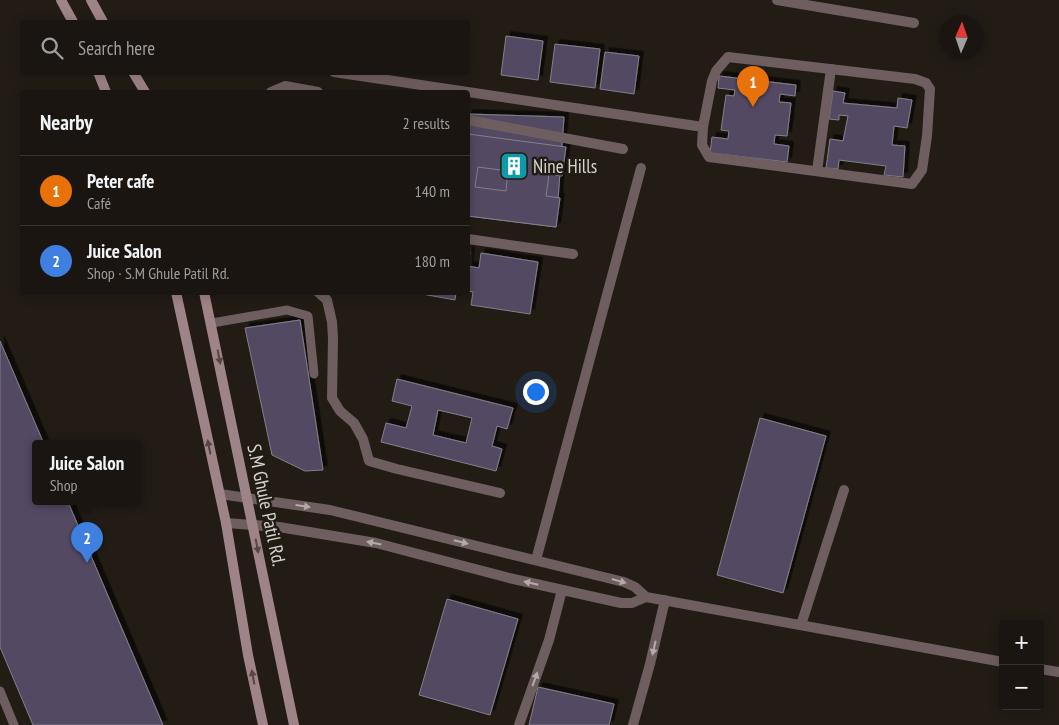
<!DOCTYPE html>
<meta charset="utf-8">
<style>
body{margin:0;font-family:"PT Sans Narrow",sans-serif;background:#231e19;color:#f1f3f6}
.controls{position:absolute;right:15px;bottom:15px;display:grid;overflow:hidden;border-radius:5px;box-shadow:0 2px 12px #0003}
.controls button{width:45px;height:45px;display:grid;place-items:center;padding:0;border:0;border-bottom:1px solid #383430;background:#1a1510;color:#f1f3f6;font:25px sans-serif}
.compass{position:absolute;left:939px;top:15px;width:45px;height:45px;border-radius:50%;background:#1a1510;box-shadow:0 2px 12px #0003;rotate:2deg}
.you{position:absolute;left:535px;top:391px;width:18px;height:18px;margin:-12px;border:4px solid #fff;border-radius:50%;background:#1a73e8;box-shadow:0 0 0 8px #1a73e833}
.badge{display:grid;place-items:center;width:32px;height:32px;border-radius:50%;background:#0b8043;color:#fff;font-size:16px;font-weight:700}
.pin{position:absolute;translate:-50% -41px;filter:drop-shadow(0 1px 2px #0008)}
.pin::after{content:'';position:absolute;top:26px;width:18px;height:15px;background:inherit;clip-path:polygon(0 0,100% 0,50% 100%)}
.popup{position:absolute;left:32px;top:440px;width:110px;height:65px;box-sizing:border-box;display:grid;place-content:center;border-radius:5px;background:#1a1510;filter:drop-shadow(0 1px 4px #0005);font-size:16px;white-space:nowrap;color:#9f9f9f}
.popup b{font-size:19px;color:#f1f3f6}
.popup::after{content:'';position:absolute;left:50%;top:100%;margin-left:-10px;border:10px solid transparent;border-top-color:#1a1510}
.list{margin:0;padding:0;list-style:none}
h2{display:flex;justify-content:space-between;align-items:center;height:65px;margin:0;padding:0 20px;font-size:21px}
h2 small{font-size:16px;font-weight:400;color:#9f9f9f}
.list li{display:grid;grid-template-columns:32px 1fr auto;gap:15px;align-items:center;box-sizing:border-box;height:70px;padding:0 20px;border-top:1px solid #383430}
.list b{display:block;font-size:19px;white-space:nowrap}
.list p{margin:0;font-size:16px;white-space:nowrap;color:#9f9f9f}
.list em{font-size:16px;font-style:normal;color:#9f9f9f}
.icon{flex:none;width:28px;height:28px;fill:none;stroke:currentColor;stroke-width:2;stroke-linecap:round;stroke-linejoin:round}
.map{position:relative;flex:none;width:1059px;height:725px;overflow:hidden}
.search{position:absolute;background:#1a1510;box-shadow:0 2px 12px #0003;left:20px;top:20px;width:450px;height:55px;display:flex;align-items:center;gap:12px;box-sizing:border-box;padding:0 18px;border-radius:5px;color:#9f9f9f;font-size:19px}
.panel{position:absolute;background:#1a1510;box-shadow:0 2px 12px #0003;left:20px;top:90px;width:450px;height:205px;border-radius:5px}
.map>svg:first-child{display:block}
</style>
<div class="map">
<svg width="1059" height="725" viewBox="0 0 1059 725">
<defs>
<filter id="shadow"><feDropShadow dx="4.5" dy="-4.5" stdDeviation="0" flood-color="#0009"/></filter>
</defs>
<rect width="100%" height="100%" fill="#221c15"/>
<g fill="#534864" stroke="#84808a" fill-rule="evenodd" filter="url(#shadow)">
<polygon points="506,36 543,41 538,80 501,75"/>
<polygon points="555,44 600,49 595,88 550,82"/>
<polygon points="605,52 639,56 634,94 600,89"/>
<polygon points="719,76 796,85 795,96 780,94 779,102 791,103 787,136 775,135 774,144 789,146 787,162 710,153 712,137 728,139 729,131 721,130 726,95 734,96 735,90 718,88"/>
<polygon points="833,91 845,93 843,103 897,108 898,98 912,100 907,128 894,126 892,145 905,146 903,177 884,175 886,166 839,160 838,169 826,168 830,139 843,141 848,116 839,115 839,120 829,119"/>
<polygon points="468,114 564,117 556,227 468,216"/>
<path d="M468 134 566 147 562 176 549 174 546 196 560 198 556 227 468 216ZM478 167 508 171 506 191 475 187Z"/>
<polygon points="468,251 470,252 468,266 479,268 481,253 538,262 530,314 471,305 473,292 468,291"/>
<polygon points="411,292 456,292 455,300"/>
<polygon points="300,320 323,470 305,471 272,455 245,328"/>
<polygon points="0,341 44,444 36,444 36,502 68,502 163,725 33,725 0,647"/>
<path d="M397 379 513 408 507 429 497 426 492 446 502 449 496 471 381 442 386 423 406 428 412 406 392 401ZM438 410 472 418 466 443 433 435Z"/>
<polygon points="760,418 826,436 783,593 717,575"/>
<polygon points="447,599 518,619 490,715 419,695"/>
<polygon points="538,687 614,704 609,725 529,725"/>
</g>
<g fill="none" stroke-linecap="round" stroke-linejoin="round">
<g stroke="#6f5e60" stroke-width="9">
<polyline points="212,323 287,310 308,316 314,374"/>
<polyline points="0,691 14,725"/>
</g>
<g stroke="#6f5e60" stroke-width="10">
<polyline points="777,0 914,23"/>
<polyline points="334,72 703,127 712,81 716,71 728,57 915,79 926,83 930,89 927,136 922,170 912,184 709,157 702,145 703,127"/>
<polyline points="271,92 285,86 318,92"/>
<polyline points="468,120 623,149"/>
<polyline points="817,171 831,69"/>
<polyline points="468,239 573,254"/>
<polyline points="318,292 327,300 332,322 333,338 332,398 340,411 354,423 363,439 369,461 397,469 500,493"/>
<polyline points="220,494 330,510 624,582 635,587 646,597 1003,662"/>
<polyline points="226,523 279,527 376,543 509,578 621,603 632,603 646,597"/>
<polyline points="536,560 641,168"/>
<polyline points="801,625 844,490"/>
<polyline points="1040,669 1059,672"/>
<polyline points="519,725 549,640 562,590"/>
<polyline points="633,725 650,664 665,600"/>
</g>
<g stroke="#9e8486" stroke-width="10">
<polyline points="61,0 73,22"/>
<polyline points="91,0 103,22"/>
<polyline points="98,72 106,92"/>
<polyline points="133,72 145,92"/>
<polyline points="176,292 226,523 248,655 263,725"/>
<polyline points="204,292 294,725"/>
</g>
</g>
<defs><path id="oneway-solid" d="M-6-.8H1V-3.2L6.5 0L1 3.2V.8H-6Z" transform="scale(1.25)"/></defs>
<g fill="#544642">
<use href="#oneway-solid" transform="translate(219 357) rotate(79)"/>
<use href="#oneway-solid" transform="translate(209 447) rotate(-101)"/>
<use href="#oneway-solid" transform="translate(257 546) rotate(79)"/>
<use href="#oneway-solid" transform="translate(253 677) rotate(-101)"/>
</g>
<g fill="#b3aba8">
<use href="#oneway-solid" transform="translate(303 506) rotate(8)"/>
<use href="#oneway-solid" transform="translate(461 542) rotate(14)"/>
<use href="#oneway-solid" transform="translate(374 543) rotate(-169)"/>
<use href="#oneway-solid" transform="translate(619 581) rotate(16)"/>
<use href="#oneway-solid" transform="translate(531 583) rotate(-167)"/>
<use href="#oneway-solid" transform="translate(654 648) rotate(103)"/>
<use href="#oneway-solid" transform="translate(535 679) rotate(-70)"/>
</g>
<defs>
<symbol id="building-square" viewBox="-11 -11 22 22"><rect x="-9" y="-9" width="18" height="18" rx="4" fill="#0f9aa8" stroke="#221c15"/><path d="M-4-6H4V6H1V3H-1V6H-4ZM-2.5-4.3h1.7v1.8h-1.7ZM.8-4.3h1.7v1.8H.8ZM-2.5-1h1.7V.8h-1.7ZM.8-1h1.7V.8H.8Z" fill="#fff"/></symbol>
</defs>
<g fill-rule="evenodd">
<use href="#building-square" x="498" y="150" width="32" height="32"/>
</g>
<g text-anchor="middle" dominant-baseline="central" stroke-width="5" stroke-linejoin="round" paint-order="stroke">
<g font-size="19" fill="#d8d4cf" stroke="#221c15" text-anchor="start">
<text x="533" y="166">Nine Hills</text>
</g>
<g font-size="19" fill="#d8d4cf" stroke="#221c15">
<text transform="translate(267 505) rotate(78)">S.M Ghule Patil Rd.</text>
</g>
</g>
</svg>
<div class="controls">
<button>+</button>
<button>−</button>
</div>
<svg class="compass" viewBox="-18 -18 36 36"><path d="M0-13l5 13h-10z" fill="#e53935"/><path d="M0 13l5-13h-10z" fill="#9f9f9f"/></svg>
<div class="you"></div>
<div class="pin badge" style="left:753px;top:107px;background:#e8710a">1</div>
<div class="pin badge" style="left:87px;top:563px;background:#3f7fe0">2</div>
<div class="popup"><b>Juice Salon</b>Shop</div>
<div class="search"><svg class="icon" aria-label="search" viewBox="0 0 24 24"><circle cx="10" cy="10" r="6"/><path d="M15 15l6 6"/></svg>Search here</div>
<section class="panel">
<h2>Nearby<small>2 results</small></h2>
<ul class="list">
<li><span class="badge" style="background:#e8710a">1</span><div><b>Peter cafe</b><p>Café</p></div><em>140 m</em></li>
<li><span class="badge" style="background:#3f7fe0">2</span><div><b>Juice Salon</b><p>Shop · S.M Ghule Patil Rd.</p></div><em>180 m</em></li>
</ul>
</section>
</div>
